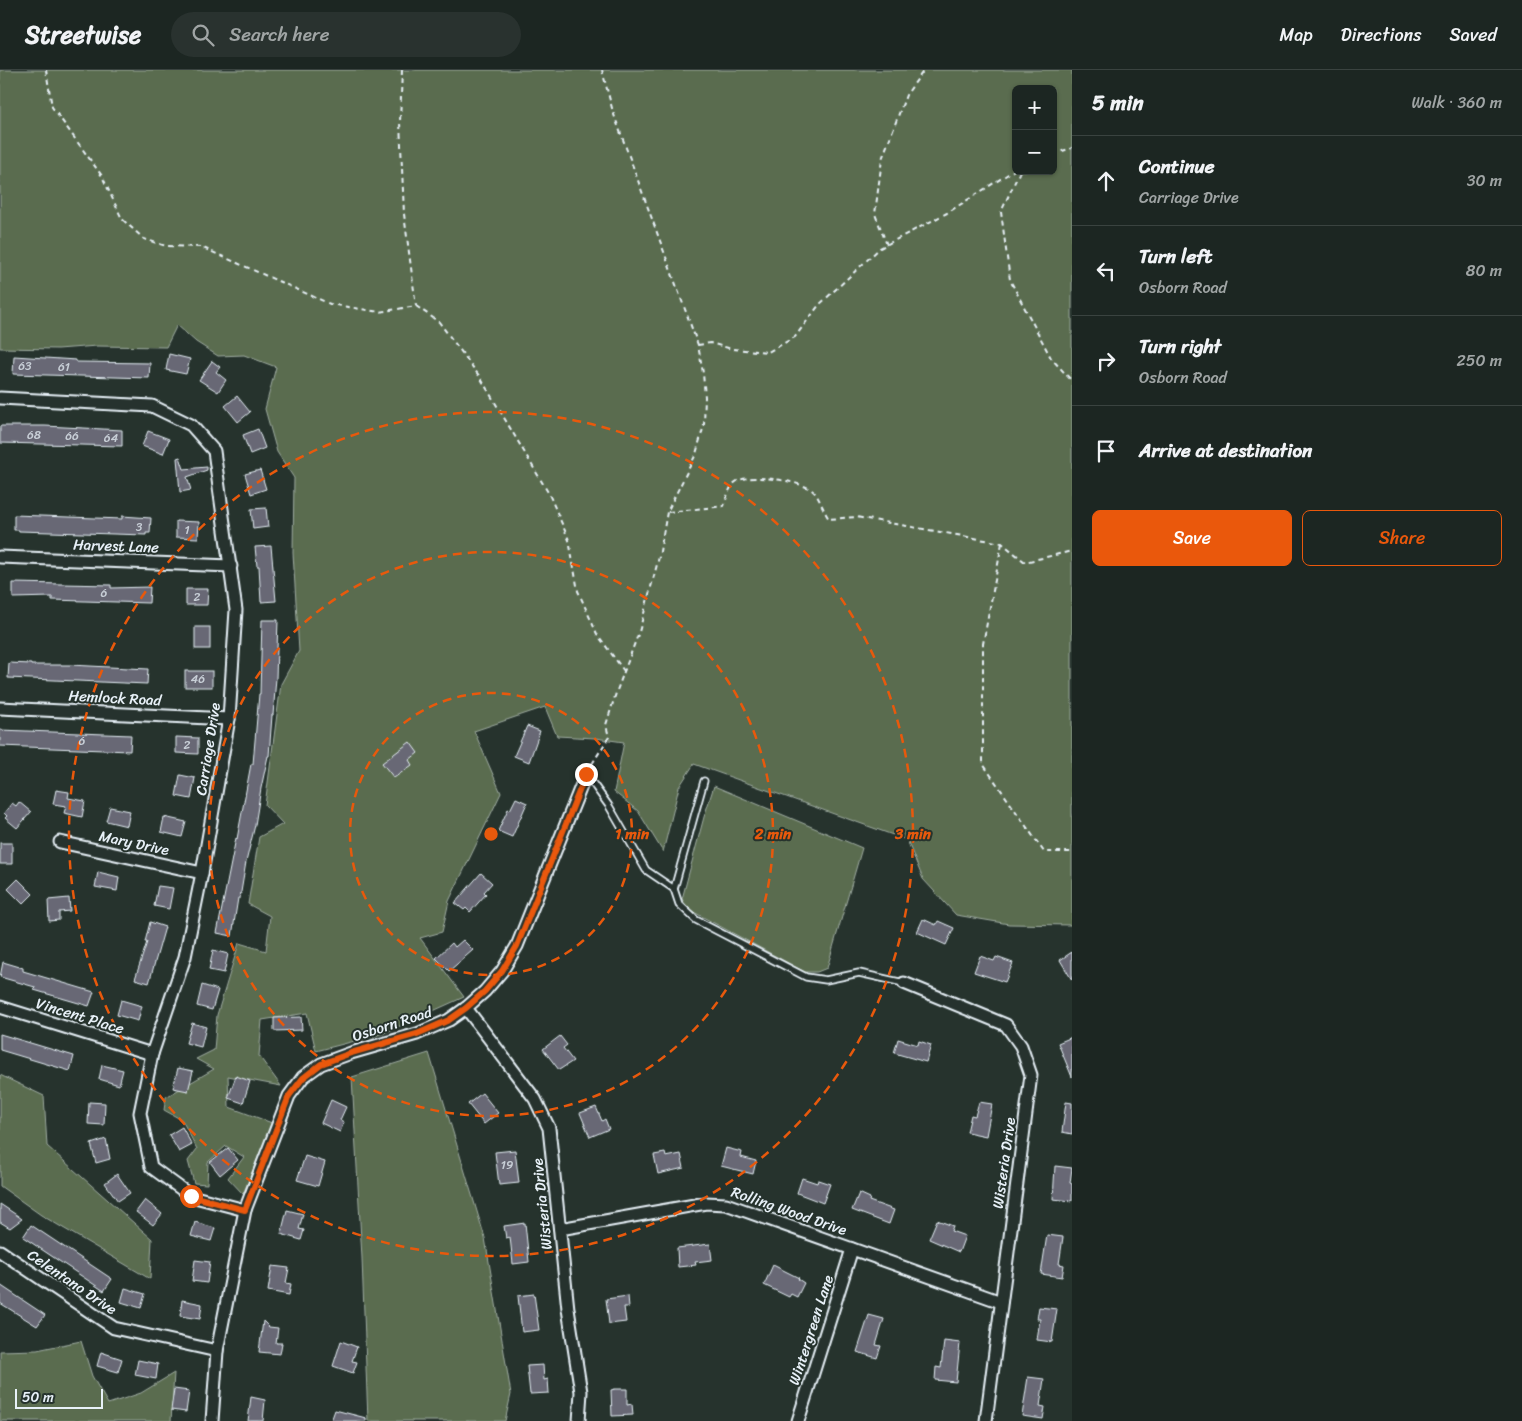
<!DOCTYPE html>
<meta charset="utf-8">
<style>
body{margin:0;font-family:Sriracha,sans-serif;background:#29322f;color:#f1f3f6}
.controls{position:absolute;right:15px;top:15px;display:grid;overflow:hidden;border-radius:8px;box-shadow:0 1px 4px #0004}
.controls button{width:45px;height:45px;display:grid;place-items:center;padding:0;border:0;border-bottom:1px solid #3a4340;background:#1c2622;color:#f1f3f6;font:25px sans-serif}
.scale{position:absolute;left:15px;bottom:12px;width:88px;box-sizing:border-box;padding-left:5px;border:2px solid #e8f1f8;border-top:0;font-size:14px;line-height:18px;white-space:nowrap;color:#e8f1f8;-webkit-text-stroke:4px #26332d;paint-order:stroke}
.stop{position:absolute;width:15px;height:15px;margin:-11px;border:4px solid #ea580c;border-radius:50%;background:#fff}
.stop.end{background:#ea580c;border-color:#fff;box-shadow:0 1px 5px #0008}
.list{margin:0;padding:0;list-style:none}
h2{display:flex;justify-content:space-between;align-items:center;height:65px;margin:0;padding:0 20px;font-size:21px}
h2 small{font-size:16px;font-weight:400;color:#a0a5a5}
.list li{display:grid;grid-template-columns:32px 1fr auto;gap:15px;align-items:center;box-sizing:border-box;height:90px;padding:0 20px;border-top:1px solid #3a4340}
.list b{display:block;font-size:19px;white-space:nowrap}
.list p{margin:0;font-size:16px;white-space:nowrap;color:#a0a5a5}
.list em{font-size:16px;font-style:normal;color:#a0a5a5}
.actions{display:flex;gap:10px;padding:15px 20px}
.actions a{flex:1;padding:11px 0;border:1px solid #ea580c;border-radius:8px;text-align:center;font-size:18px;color:#ea580c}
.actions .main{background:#ea580c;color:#fff}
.icon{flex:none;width:28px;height:28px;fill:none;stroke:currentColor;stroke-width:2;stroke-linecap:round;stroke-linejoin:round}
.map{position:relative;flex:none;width:1072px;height:1351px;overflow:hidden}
header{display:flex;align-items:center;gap:30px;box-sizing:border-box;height:70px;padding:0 25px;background:#1c2622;border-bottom:1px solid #3a4340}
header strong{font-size:24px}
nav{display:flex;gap:28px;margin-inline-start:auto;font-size:18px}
.search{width:350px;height:45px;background:#29322f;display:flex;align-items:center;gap:12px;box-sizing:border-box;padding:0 18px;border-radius:28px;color:#a0a5a5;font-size:19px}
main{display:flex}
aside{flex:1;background:#1c2622}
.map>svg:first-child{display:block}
</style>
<header>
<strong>Streetwise</strong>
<div class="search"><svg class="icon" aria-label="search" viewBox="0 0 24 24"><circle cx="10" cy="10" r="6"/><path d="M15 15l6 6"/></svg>Search here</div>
<nav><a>Map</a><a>Directions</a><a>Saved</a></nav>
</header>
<main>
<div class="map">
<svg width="1072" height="1351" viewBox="0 0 1072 1351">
<rect width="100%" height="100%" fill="#26332d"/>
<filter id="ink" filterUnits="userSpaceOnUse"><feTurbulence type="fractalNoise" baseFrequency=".02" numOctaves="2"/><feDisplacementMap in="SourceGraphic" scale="10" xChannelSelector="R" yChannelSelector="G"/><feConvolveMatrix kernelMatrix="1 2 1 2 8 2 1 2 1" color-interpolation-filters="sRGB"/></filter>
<g filter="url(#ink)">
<g fill="#5a6c4f" stroke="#a1aea4" fill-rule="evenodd">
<path d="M0 0H1072V855L1009 854 956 845 923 809 907 770 694 694 679 717 663 782 638 741 614 722 624 672 595 668 557 666 545 637 474 661 501 723 449 831 442 862 420 868 464 927 382 964 316 981 307 943 262 950 259 986 281 1016 228 1006 229 1037 272 1053 243 1124 228 1108 244 1087 226 1076 208 1092 207 1114 194 1113 188 1091 197 1079 182 1050 164 1040 166 1027 214 999 196 989 214 980 217 945 239 873 266 881 270 846 248 834 259 767 283 754 265 735 281 614 299 581 293 483 294 408 277 382 265 339 276 297 244 285 218 286 196 272 177 255 166 277 97 276 58 279 0 278ZM1016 19H1053V101H1016Z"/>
<polygon points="714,716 862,778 827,898 817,902 805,902 688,839 682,829 704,747"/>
<polygon points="429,983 485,1168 511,1324 505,1351 368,1351 362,1188 352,1007"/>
<polygon points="0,1005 44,1026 47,1076 152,1169 150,1209 41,1145 0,1116"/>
<polygon points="81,1271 92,1306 108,1334 141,1323 174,1303 171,1351 0,1351 0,1281 37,1280"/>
</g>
<g fill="#676875" stroke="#e8f1f8">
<polygon points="169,284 190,289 186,304 166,300"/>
<polygon points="14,286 76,290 76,292 150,293 149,308 13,304"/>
<polygon points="212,291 220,297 216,302 226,310 218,322 199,310"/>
<polygon points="237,326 250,342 238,352 225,336"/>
<polygon points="0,356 45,356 122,360 122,376 0,373"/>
<polygon points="258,359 265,378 250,384 243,365"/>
<polygon points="148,361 169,369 163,384 142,376"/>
<polygon points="180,387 184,399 207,397 207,400 187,407 191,420 180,422 177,388"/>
<polygon points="260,400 266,419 251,424 245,404"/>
<polygon points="266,438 268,457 253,459 251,439"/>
<polygon points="14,445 122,449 122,446 151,448 150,463 146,463 146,465 19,461 19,460 14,460"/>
<polygon points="176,451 199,452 198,468 176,467"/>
<polygon points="271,476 276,531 261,532 259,496 257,496 255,477"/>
<polygon points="13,513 111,515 111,518 150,517 149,533 52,530 52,527 13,528"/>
<polygon points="186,519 208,519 207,535 186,535"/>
<polygon points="262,550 278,550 276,608 273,645 272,645 269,686 268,686 261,718 255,755 246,792 240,828 238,828 232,866 217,863 236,768 237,769 251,694 253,694 259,624 260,624"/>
<rect x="195" y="557" width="15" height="22"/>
<polygon points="9,593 31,594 31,595 70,595 148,599 147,614 8,608"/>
<rect x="185" y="601" width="27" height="16"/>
<polygon points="527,656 540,661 529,692 514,686"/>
<polygon points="0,660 131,665 130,681 0,676"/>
<polygon points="176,667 198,668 198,684 176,683"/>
<polygon points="410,672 418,683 409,690 412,695 394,708 382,693"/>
<polygon points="180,705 195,708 191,729 176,726"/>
<polygon points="56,720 69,722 68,728 85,731 82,747 64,743 66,736 53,734"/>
<polygon points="516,728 527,733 512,767 498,761 508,739 510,740"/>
<polygon points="19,732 31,742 17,758 5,748 7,746 4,743 12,733 16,736"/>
<polygon points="110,737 130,741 127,756 106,751"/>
<polygon points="164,747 186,752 182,767 161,762"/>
<rect x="0" y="773" width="12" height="21"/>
<polygon points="98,802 119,807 117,821 95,817"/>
<polygon points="481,803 492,813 484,822 486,824 470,842 466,838 464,840 455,833"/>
<polygon points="18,809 33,824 23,834 8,819"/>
<polygon points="158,816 173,818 169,839 154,836"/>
<polygon points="69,828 70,841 59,842 59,850 49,851 48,830"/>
<polygon points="923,849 936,855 938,851 954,858 946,875 917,862"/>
<polygon points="150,852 165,857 149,913 135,909 147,872 145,872"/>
<polygon points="463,870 473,880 449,901 436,888 452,873 455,877"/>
<polygon points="213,880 228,884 224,903 209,900"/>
<polygon points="1072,882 1072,910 1060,890"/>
<polygon points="980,886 994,891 996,887 1013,893 1005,912 974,902"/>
<polygon points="3,892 23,898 23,901 94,922 89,936 34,920 35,917 0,907"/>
<polygon points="202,915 218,920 212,940 197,936"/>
<polygon points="121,930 142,936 138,951 117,945"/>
<polygon points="301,947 302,960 274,961 274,948"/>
<polygon points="192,953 206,957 201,977 186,973"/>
<polygon points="0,964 74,986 70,1001 0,980"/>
<polygon points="560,966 567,975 563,978 573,991 559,1000 543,979"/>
<polygon points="1072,967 1072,1007 1058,973"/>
<polygon points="898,969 918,975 919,971 931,975 926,992 894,983"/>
<polygon points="102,995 123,1000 119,1015 99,1009"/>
<polygon points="178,998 193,1001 188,1021 173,1018"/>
<polygon points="236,1006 250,1011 243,1033 228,1028"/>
<polygon points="482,1023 498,1043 484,1054 468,1034"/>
<polygon points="331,1030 346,1037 340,1050 344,1052 340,1062 321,1053"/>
<polygon points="89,1032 105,1033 104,1055 88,1054"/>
<polygon points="979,1032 992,1034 986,1066 967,1062 971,1045 975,1046"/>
<polygon points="1066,1032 1072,1033 1072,1064 1062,1062"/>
<polygon points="596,1037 602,1051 605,1049 609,1059 590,1067 580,1043"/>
<polygon points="182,1057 192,1075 179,1082 169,1065"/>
<polygon points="106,1069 110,1089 96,1093 91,1074"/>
<polygon points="228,1078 238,1090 220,1105 210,1092"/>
<polygon points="726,1078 742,1082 741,1087 756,1091 753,1104 721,1096"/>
<polygon points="515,1080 519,1113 499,1115 495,1082"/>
<polygon points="665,1083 666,1087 681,1084 684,1098 658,1104 654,1085"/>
<polygon points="305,1086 325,1092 318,1116 297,1110"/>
<polygon points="1055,1096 1072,1098 1070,1113 1072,1114 1072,1131 1053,1129"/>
<polygon points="117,1104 130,1123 118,1131 105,1113"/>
<polygon points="802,1108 817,1113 818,1110 830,1114 823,1133 797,1123"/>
<polygon points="859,1123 870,1128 869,1131 894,1140 889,1154 852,1140"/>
<polygon points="145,1130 162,1144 153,1155 136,1142"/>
<polygon points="0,1134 18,1146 22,1149 10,1158 0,1152"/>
<polygon points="287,1140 303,1144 299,1159 304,1160 301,1170 281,1164"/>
<polygon points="937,1150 953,1156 951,1161 965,1166 959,1182 929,1169"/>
<polygon points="195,1152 215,1158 211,1171 191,1166"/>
<polygon points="525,1153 529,1192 513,1194 510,1167 506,1168 504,1156"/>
<polygon points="31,1155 112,1209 104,1221 23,1167"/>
<polygon points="1047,1165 1063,1167 1059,1194 1064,1195 1062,1207 1041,1204"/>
<polygon points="710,1174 712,1190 695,1192 696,1195 678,1197 677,1178"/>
<polygon points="195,1190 210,1192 207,1213 192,1211"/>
<polygon points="773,1195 799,1208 798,1209 804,1213 797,1227 791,1224 789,1227 764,1215"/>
<polygon points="272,1196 289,1198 286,1213 291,1214 289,1225 268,1221"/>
<polygon points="0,1215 45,1245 37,1256 0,1233"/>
<polygon points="125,1218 145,1224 141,1238 121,1232"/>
<polygon points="534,1224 539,1260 522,1262 518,1226"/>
<polygon points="628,1226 629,1237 624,1237 626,1252 609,1254 606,1229"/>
<polygon points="182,1230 202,1234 200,1249 180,1246"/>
<polygon points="1039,1237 1057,1239 1052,1272 1037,1270 1040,1249 1037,1249"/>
<polygon points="869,1245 884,1249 876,1275 881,1276 877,1288 857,1282"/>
<polygon points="263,1251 269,1257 278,1258 276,1273 282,1273 280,1284 259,1282"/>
<polygon points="341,1271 357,1277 352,1291 357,1292 353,1303 333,1296"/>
<polygon points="944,1271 960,1273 956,1312 935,1310 936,1297 941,1298"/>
<polygon points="101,1282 122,1289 118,1302 97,1296"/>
<polygon points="138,1290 158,1294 156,1309 135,1305"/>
<polygon points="543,1295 544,1310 548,1309 549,1323 530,1324 527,1296"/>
<polygon points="1028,1307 1044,1309 1040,1336 1045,1337 1043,1349 1022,1346"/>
<polygon points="174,1319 189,1321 186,1342 171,1340"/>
<polygon points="615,1319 627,1319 627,1335 632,1334 633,1345 612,1346 611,1320"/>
<polygon points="251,1327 265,1330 263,1351 248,1351"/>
<polygon points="335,1340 366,1348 366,1351 331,1351"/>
</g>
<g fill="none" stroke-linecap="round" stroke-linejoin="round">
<defs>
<g id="service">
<polyline points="586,704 609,736 646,800 674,819 704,711"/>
<polyline points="674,819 679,834 696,850 806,907 826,910 859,903 904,913"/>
</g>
<g id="minor">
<polyline points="0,328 152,336 191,355 214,381 236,540 229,649 202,803 185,887 152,984 140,1043 151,1097 191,1126 245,1140"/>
<polyline points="0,487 231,496"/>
<polyline points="0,638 229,649"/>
<polyline points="60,772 202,803"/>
<polyline points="904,913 1006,955 1021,976 1031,1005 986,1351"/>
<polyline points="0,937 152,984"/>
<polyline points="466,938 535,1029 549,1058 568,1239 581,1322 579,1351"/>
<polyline points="560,1159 706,1133 726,1134 1001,1232"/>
<polyline points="0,1181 114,1258 217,1281"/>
<polyline points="212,1351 217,1281 245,1140 289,1026 303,1007 321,994 351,983 417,964 449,950 466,938 485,921 502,901 517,876 586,704"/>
<polyline points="798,1351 852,1179"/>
</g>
</defs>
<use href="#service" stroke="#e8f1f8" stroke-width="9"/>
<use href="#minor" stroke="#e8f1f8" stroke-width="15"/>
<g stroke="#e8f1f8" stroke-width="2" stroke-dasharray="5 4" stroke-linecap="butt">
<polyline points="46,0 52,37 102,106 122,149 144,169 166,176 201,177 330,234 379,242 416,236 439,252 480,307 549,424 569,470 578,521 597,564 624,601"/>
<polyline points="402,0 400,52 404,144 416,236"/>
<polyline points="1053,84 1072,78"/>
<polyline points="1020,101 1001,142 1010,210 1051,288 1072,311"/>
<polyline points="887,175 875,144 882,89 906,25 924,0"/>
<polyline points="698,275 710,273 732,279 768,282 795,267 819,235 880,178 947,143 1016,99"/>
<path d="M668 442 724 436C727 428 729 414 739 410 754 405 802 410 814 422 819 427 824 442 829 449L856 447 1002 473 1025 492 1072 481"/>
<polyline points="1002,473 983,574 983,694 1044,782 1072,782"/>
<polyline points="592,694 609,667 606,655 616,623 639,562 659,487 667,442 696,384 704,355 705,327 703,303 698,275 613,42 602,0"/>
</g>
<use href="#service" stroke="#26332d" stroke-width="5.5"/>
<use href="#minor" stroke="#26332d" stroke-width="11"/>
</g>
</g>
<g fill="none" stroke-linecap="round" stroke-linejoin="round" filter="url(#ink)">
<polyline stroke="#ea580c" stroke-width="6" points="191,1126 245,1140 289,1026 303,1008 321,994 351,983 417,964 449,950 466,938 485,921 502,901 517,876 586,704"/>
</g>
<g fill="none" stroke="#e8590c" stroke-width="2.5" stroke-dasharray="9 6">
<circle cx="491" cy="764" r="141"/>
<circle cx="491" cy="764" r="282"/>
<circle cx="491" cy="764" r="422"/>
</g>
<g text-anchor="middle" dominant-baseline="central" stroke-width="4" stroke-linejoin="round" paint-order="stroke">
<g font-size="12" fill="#c8cfd7">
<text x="25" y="296">63</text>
<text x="64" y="297">61</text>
<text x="34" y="365">68</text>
<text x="72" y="366">66</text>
<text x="111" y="368">64</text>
<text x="139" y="457">3</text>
<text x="187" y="460">1</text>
<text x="104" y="523">6</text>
<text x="197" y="527">2</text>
<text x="198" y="609">46</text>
<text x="82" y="671">6</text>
<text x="187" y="675">2</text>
<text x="507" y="1095">19</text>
</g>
<g font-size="15" fill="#e8f1f8" stroke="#26332d">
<text transform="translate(116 476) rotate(2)">Harvest Lane</text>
<text transform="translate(115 628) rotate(3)">Hemlock Road</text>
<text transform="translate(208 679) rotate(-81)">Carriage Drive</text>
<text transform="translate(134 773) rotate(12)">Mary Drive</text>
<text transform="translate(80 946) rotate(17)">Vincent Place</text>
<text transform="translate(392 954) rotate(-18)">Osborn Road</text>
<text transform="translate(1004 1093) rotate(-82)">Wisteria Drive</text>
<text transform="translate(542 1134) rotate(-96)">Wisteria Drive</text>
<text transform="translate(789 1141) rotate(19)">Rolling Wood Drive</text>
<text transform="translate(72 1212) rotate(34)">Celentano Drive</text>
<text transform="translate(811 1260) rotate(-72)">Wintergreen Lane</text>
</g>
</g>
<circle cx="491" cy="764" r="8" fill="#e8590c" stroke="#26332d" stroke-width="2.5"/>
<g font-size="15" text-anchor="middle" font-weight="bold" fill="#e8590c" stroke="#26332d" stroke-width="4" stroke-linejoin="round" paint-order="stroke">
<text x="632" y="769">1 min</text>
<text x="773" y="769">2 min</text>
<text x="913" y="769">3 min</text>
</g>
</svg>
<div class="controls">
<button>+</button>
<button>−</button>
</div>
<div class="scale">50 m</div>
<div class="stop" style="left:191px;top:1126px"></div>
<div class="stop end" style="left:586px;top:704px"></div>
</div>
<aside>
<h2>5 min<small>Walk · 360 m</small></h2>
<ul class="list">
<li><svg class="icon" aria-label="ahead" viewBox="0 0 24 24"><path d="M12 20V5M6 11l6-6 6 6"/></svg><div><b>Continue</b><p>Carriage Drive</p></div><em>30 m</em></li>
<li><svg class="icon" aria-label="left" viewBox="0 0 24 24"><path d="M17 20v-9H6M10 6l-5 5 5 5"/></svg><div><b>Turn left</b><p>Osborn Road</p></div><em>80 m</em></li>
<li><svg class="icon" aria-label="right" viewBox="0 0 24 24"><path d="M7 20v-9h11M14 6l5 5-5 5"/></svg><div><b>Turn right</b><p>Osborn Road</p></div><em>250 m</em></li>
<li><svg class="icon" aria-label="arrive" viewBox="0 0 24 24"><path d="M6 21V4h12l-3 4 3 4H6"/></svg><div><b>Arrive at destination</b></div></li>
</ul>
<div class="actions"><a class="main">Save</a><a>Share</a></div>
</aside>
</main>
